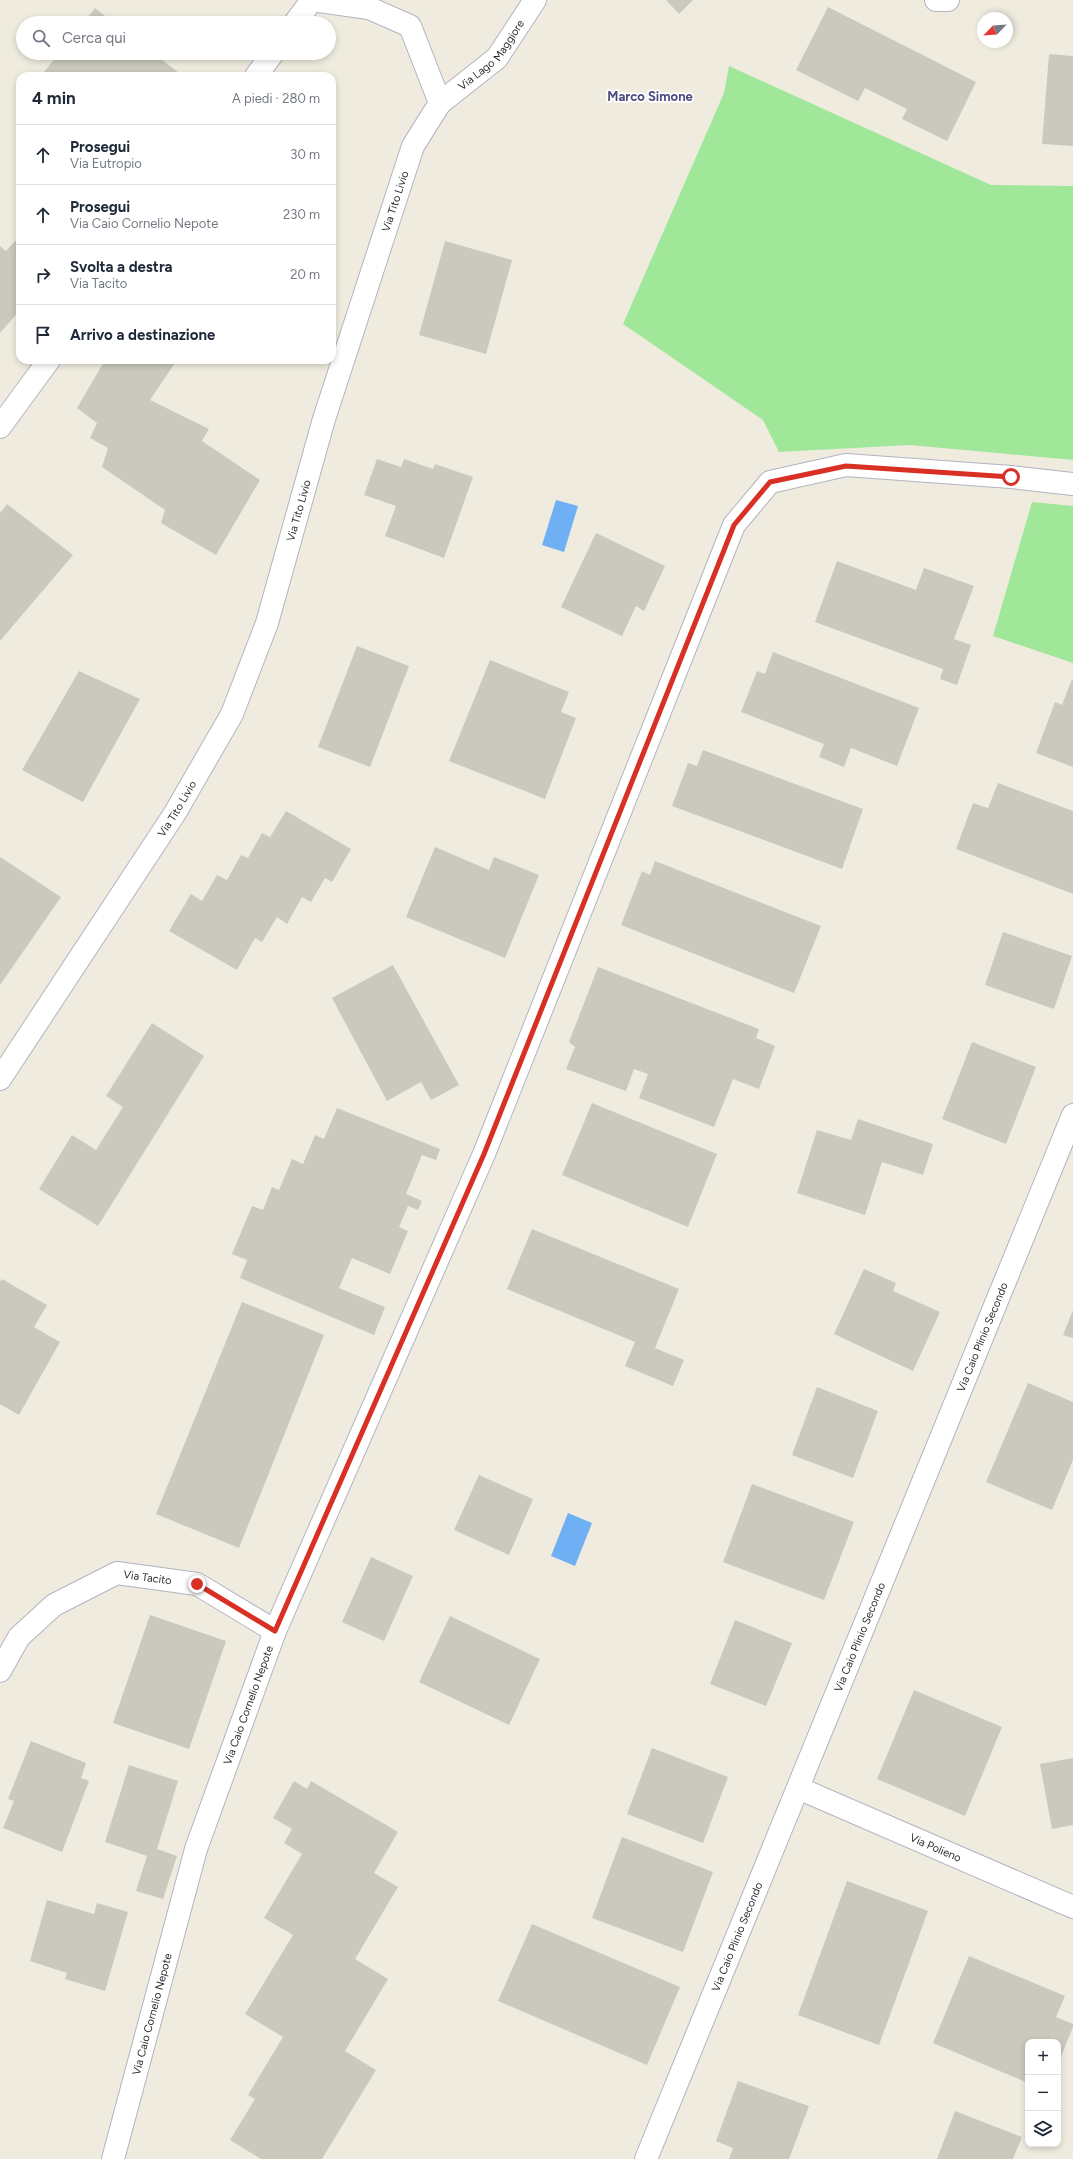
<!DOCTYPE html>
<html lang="it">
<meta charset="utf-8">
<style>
body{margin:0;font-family:Figtree,sans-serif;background:#f6f6f7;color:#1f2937}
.controls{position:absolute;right:12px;bottom:12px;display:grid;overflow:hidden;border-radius:8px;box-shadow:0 2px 6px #0003}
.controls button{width:36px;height:36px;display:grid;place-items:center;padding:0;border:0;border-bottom:1px solid #e0e1e3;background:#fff;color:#1f2937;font:20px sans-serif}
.compass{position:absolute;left:977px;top:12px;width:36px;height:36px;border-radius:50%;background:#fff;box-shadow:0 2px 6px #0003;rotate:245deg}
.stop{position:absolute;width:12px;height:12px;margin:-9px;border:3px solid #d93025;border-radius:50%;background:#fff}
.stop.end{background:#d93025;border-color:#fff;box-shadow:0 1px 4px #0008}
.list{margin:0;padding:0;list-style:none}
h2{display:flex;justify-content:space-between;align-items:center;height:52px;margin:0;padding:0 16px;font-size:17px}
h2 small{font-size:13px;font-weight:400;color:#747a83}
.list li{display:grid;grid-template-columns:26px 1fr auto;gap:12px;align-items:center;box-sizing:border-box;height:60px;padding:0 16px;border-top:1px solid #e0e1e3}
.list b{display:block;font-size:15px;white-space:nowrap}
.list p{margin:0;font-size:13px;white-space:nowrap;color:#747a83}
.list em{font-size:13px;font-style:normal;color:#747a83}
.icon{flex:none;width:22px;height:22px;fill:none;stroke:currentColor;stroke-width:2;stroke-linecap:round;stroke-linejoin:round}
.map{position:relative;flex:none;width:1073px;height:2159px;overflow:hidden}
.search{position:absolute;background:#fff;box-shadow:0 2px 6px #0003;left:16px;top:16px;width:320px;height:44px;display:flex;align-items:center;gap:10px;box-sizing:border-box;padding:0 14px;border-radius:22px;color:#747a83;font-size:15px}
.panel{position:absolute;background:#fff;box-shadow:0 2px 6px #0003;left:16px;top:72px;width:320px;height:292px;border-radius:12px}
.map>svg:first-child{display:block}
</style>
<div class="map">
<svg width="1073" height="2159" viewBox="0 0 1073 2159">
<rect width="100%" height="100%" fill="#efecdf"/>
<g fill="#a1e79a">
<polygon points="729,66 991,185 1073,186 1073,460 910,445 779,452 763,420 623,324 724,93"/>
<polygon points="1032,502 1073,506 1073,663 993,636"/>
</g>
<g fill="#6fb0f4">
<polygon points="556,500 578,506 564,552 542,545"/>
<polygon points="568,1513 592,1523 575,1566 551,1556"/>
</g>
<g fill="#cbc9bd">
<polygon points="666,0 693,0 679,14"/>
<polygon points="828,7 976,82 947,141 902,119 907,109 865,88 858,101 796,70"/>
<polygon points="95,8 114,23 83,23"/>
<polygon points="59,53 153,53 183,76 41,76"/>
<polygon points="1049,54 1073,56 1073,146 1042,144"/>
<polygon points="20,236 20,310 0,333 0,246 6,251"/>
<polygon points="445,241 512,260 486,354 419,335"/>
<polygon points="105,360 177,360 150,400 209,429 202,441 260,480 216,555 161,523 165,510 102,467 108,448 90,438 97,423 77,408"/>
<polygon points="377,459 401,467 404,459 433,469 435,464 473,477 444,558 385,536 396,506 364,495"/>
<polygon points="7,504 73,555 0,641 0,513"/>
<polygon points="596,533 665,566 644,611 636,606 622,636 561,607"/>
<polygon points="837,561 916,590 924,568 974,586 954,639 971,645 957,685 940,679 943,669 815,622"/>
<polygon points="357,646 409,666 370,767 318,747"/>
<polygon points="773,652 919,708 897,766 851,748 844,767 819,757 824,744 741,712 757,671 765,674"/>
<polygon points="490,660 569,692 561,712 576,718 545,799 449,761"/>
<polygon points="79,671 140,699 83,802 22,770"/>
<polygon points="1072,679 1073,680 1073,767 1036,753 1055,702 1062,705"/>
<polygon points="703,750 863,809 842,869 672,806 688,763 697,766"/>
<polygon points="998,783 1073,811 1073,894 956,849 973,803 988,808"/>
<polygon points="286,811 351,849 332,882 325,878 311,902 302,897 287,924 277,917 262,942 255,938 237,970 169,931 191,894 202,901 217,875 227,880 241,855 248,858 262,833 270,837"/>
<polygon points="435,847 489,870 494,857 539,875 505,958 406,917"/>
<polygon points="0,857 61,897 0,985"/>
<polygon points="655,861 821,926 794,993 621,925 642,871 650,875"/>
<polygon points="1003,932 1072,956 1054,1009 985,985"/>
<polygon points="393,965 459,1085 431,1100 421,1082 387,1101 332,998"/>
<polygon points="598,967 759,1029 756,1038 775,1046 759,1089 733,1079 714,1127 639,1098 648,1074 634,1069 626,1091 566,1069 575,1047 569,1042"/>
<polygon points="152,1023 204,1056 98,1226 39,1189 72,1135 96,1150 123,1107 106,1096"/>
<polygon points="972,1042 1036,1067 1006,1144 942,1119"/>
<polygon points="592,1103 717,1154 688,1227 562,1175"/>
<polygon points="337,1108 440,1149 436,1160 422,1155 406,1194 422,1201 418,1210 408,1206 399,1227 408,1231 390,1274 352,1258 339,1288 385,1307 374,1335 240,1278 247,1260 232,1254 252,1206 263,1210 272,1187 279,1190 292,1159 303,1164 315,1135 324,1139"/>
<polygon points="858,1119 933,1144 923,1175 882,1162 865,1215 797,1193 817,1130 851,1140"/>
<polygon points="532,1229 679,1289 655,1348 684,1360 673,1386 625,1366 635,1342 507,1289"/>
<polygon points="864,1269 896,1283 893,1291 940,1312 913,1371 834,1334"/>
<polygon points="2,1279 47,1305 34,1327 60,1342 19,1415 0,1404 0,1282"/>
<polygon points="242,1302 324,1335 239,1548 156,1514"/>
<polygon points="1073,1310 1073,1338 1063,1335"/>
<polygon points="1028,1383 1073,1402 1073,1460 1052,1510 986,1482"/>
<polygon points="817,1387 878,1411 853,1478 792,1455"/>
<polygon points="479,1475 533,1499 509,1555 454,1530"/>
<polygon points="752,1484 854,1522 824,1600 723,1562"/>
<polygon points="371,1557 413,1576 384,1641 342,1622"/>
<polygon points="150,1615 226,1641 189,1749 113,1723"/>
<polygon points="450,1616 540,1659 509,1725 419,1682"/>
<polygon points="735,1620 792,1643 766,1706 710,1684"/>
<polygon points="914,1690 1002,1727 965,1816 877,1779"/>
<polygon points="31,1741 86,1763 81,1778 89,1781 62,1852 3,1828 14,1801 8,1799"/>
<polygon points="652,1748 728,1777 703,1843 627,1814"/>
<polygon points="1073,1758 1073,1825 1052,1829 1040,1764"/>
<polygon points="129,1765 178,1781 157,1849 177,1856 163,1899 136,1891 147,1856 105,1842"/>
<polygon points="294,1781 307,1789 311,1781 398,1832 374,1873 398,1887 355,1959 388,1979 345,2051 376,2070 322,2159 261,2159 230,2140 255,2099 248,2095 283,2037 245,2014 293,1935 264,1918 302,1854 284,1843 292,1829 273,1818"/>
<polygon points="622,1837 713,1872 683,1952 592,1918"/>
<polygon points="847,1881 928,1911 879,2045 798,2015"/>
<polygon points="47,1900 94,1914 97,1903 128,1912 105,1991 65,1979 67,1973 30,1961"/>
<polygon points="532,1924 680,1987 647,2065 498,2001"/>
<polygon points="969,1956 1065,1996 1056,2017 1073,2024 1073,2027 1058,2064 1058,2042 1028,2042 1028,2083 933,2043"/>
<polygon points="738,2081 809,2106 789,2159 729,2159 733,2148 716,2141"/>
<polygon points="955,2111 1022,2137 1013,2159 937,2159"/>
</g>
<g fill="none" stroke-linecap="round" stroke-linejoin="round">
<defs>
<g id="minor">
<polyline points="936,0 948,0"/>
<polyline points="295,23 312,0"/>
<polyline points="256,76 273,53"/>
<path id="s1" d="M440 103 497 58 535 0"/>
<polyline points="0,427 49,360"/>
<path id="s2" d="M0 1079 175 813 232 714 267 623 324 419 413 146 440 103 410 26 369 8 312 0"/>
<path id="s3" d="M0 1671 19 1637 54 1605 117 1573 197 1584 275 1631"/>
<path id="s4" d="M798 1788 1073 1907"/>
<path id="s5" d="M113 2159 196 1849 275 1631 484 1154 734 525 770 482 846 465 1011 477 1073 484"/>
<path id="s6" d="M646 2159 1073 1115"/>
</g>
</defs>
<use href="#minor" stroke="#b3b3c1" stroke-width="24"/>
<use href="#minor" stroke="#fff" stroke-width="22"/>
</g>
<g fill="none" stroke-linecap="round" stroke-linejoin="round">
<polyline stroke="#d93025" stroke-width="5" points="197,1584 275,1631 484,1154 734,525 770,482 846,466 1011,477"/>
</g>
<g text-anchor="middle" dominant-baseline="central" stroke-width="3.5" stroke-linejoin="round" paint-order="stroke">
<g font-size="11" fill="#2d2d2d" stroke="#fff">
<text stroke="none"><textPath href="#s1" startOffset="71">Via Lago Maggiore</textPath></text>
<text stroke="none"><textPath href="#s2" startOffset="971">Via Tito Livio</textPath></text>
<text stroke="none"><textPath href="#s2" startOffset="647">Via Tito Livio</textPath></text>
<text stroke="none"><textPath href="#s2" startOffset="323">Via Tito Livio</textPath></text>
<text stroke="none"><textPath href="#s6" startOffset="888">Via Caio Plinio Secondo</textPath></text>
<text stroke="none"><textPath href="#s3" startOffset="188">Via Tacito</textPath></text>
<text stroke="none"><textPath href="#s6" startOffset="564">Via Caio Plinio Secondo</textPath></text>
<text stroke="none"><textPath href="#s5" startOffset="474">Via Caio Cornelio Nepote</textPath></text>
<text stroke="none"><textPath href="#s4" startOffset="150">Via Polieno</textPath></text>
<text stroke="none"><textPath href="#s6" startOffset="240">Via Caio Plinio Secondo</textPath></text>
<text stroke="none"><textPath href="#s5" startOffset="150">Via Caio Cornelio Nepote</textPath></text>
</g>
<g font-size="13" font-weight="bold" fill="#4e4a80" stroke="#fff">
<text x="650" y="96">Marco Simone</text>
</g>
</g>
</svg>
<div class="controls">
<button>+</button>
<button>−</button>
<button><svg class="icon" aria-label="layers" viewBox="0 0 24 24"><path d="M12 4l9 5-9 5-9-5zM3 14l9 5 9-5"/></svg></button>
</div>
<svg class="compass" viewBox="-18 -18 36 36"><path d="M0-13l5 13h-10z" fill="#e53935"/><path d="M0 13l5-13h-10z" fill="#747a83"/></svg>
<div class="stop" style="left:1011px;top:477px"></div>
<div class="stop end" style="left:197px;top:1584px"></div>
<div class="search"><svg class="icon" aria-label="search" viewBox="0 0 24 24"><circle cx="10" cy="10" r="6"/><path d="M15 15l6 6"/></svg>Cerca qui</div>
<section class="panel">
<h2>4 min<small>A piedi · 280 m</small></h2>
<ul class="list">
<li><svg class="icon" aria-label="ahead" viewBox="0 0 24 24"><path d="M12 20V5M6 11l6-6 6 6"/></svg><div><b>Prosegui</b><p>Via Eutropio</p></div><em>30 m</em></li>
<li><svg class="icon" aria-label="ahead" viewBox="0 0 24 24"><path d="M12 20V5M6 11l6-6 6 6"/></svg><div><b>Prosegui</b><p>Via Caio Cornelio Nepote</p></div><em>230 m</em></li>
<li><svg class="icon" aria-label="right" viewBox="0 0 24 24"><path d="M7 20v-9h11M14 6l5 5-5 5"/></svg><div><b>Svolta a destra</b><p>Via Tacito</p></div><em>20 m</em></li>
<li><svg class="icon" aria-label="arrive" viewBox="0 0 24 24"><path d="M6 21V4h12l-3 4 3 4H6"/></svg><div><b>Arrivo a destinazione</b></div></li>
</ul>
</section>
</div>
